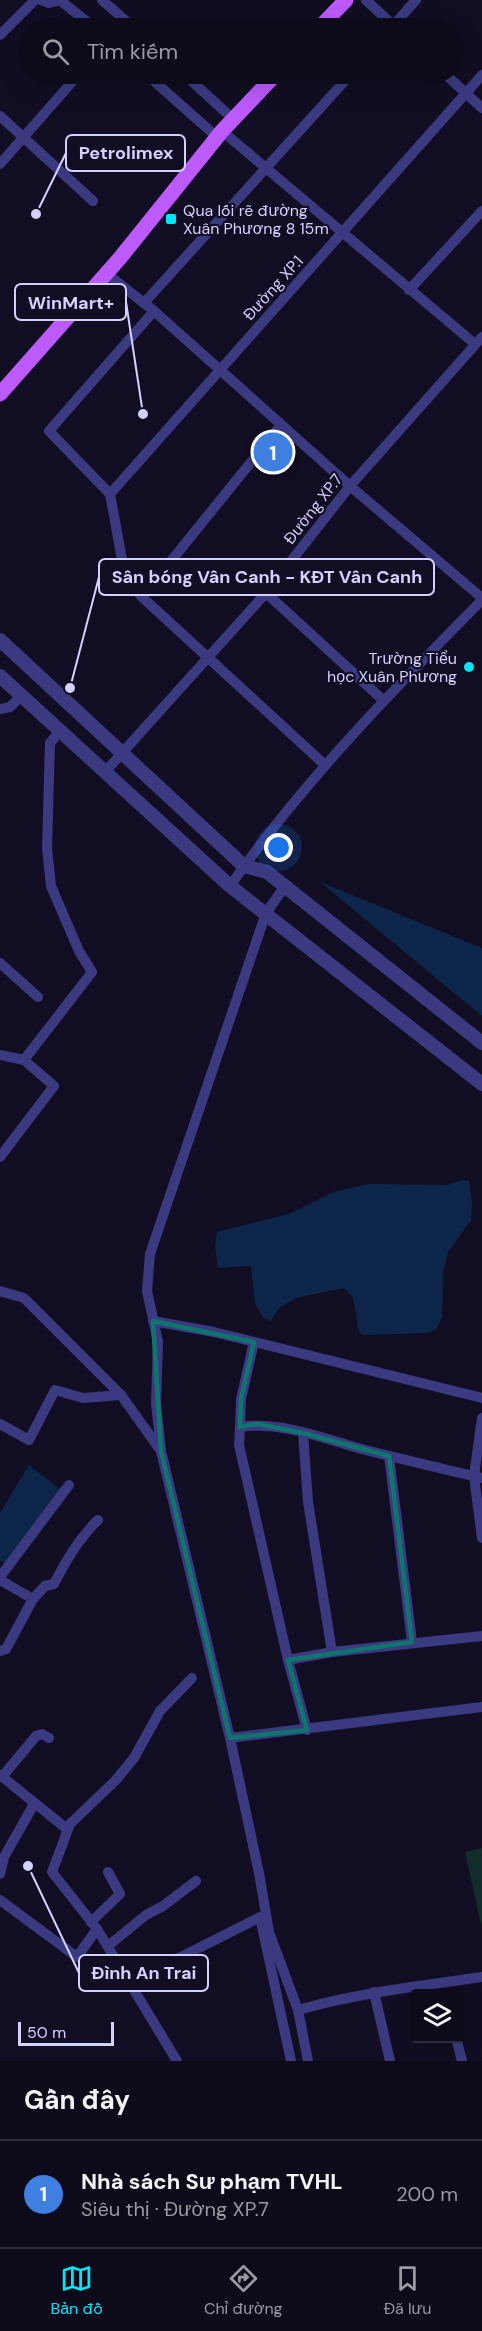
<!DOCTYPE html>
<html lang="vi">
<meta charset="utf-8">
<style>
body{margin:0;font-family:"DM Sans",sans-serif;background:#1b1827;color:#f1f3f6}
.controls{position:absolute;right:18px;bottom:18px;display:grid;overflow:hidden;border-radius:6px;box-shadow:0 6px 24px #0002}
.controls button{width:54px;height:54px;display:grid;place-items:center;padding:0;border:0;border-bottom:2px solid #2d2b39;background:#0d0a1a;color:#f1f3f6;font:30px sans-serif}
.scale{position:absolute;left:18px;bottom:15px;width:96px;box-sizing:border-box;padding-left:6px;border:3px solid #d5d1fe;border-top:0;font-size:16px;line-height:21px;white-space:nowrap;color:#d5d1fe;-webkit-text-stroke:4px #110e23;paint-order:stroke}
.you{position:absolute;left:279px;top:848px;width:21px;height:21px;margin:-15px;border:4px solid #fff;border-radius:50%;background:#1a73e8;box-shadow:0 0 0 9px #1a73e833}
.badge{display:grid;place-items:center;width:39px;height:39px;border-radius:50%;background:#04e4f7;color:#fff;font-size:20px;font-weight:700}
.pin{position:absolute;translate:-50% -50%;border:3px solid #fff;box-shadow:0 2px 6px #0006}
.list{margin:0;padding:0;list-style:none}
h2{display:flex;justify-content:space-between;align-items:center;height:78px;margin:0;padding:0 24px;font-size:26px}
h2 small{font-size:20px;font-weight:400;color:#9a9aa2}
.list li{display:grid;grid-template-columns:39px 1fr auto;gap:18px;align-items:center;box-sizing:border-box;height:108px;padding:0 24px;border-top:2px solid #2d2b39}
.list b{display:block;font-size:22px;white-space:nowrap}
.list p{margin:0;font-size:20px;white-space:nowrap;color:#9a9aa2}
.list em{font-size:20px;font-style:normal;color:#9a9aa2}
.icon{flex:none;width:33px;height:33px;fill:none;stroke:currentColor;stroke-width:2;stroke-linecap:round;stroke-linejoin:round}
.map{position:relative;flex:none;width:482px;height:2061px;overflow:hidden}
.search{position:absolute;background:#0d0a1a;box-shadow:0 6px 24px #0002;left:18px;right:18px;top:18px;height:66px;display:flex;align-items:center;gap:15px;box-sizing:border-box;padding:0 21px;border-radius:33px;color:#9a9aa2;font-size:22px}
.sheet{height:186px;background:#0d0a1a}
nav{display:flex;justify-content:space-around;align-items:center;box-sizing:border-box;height:84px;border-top:2px solid #2d2b39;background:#0d0a1a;font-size:16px;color:#9a9aa2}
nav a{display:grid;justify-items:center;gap:3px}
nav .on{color:#04e4f7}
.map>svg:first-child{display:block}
</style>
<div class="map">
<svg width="482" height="2061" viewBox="0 0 482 2061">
<rect width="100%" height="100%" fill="#110e23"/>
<polygon fill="#112d2b" points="482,1848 482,1928 465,1852"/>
<g fill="#0d2548">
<polygon points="320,882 482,948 482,1016"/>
<polygon points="463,1180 469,1181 472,1203 471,1220 448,1252 443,1273 442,1317 437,1328 428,1333 365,1335 359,1332 353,1297 343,1288 296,1298 279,1308 271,1321 263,1318 255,1303 251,1266 218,1268 215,1246 217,1232 289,1214 333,1192 368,1184 447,1185"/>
<polygon points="29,1465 64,1492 9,1565 0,1560 0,1513"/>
</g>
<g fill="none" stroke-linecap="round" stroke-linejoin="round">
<g stroke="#3b3a81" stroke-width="10">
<polyline points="41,0 49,3 62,0"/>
<polyline points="102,0 134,28"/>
<polyline points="366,0 396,28"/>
<polyline points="61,1 95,28"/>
<polyline points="391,28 416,0"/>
<polyline points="0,35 35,0"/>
<polyline points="146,74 217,137"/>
<polyline points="184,74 233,119"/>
<polyline points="445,74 482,108"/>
<polyline points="0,116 93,201"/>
<polyline points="222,131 475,344"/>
<polyline points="0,164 79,74"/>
<polyline points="106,273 154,311 350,486 482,598"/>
<polyline points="409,290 482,211"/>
<polyline points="144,303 351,74"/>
<polyline points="154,311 49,431 110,494 125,576 142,597 325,765"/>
<polyline points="110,494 482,75"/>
<polyline points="266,593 383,700"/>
<polyline points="142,597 281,425"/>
<polyline points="0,709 10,707 20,697"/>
<polyline points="104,773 266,593 350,486 482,337"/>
<path d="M230 886C303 782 392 691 482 600"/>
<polyline points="285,886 266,913 150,1254 147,1291 158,1342 156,1403 161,1451 230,1738 259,1873 269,1932 298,2010 308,2061"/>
<polyline points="0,963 38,997"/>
<polyline points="0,1055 24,1060"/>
<polyline points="0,1157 54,1086 24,1060 92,972 79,951 51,886 47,848 50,743 59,732"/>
<polyline points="0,1291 24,1298 121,1395 161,1451"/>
<polyline points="153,1321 214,1332 482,1398"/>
<polyline points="482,1418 474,1476 482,1538"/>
<polyline points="0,1424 29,1440 55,1390 83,1398 121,1395"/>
<polyline points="240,1427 241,1399 254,1342"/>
<polyline points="303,1433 308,1502 332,1652"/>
<polyline points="389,1456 412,1642"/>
<polyline points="0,1577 69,1485"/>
<polyline points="0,1580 33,1599"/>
<path d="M0 1651 6 1649 33 1599 45 1586 54 1584C66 1560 79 1538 98 1520"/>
<polyline points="288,1660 332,1652 482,1636"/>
<path d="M307 1730 288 1660 239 1445 240 1427C280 1421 323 1438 361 1449 402 1459 442 1469 482 1478"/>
<polyline points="230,1738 482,1707"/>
<polyline points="0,1775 67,1829"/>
<polyline points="2,1777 36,1736 42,1734 49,1738"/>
<polyline points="0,1874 4,1857 34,1804"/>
<polyline points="0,1900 77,1957 97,1929"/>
<polyline points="91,1922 120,1894 108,1872"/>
<polyline points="108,1946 146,1915 163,1906 196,1881"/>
<polyline points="128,1977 181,1957 260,1917 291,2061"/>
<polyline points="374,1992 390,2061"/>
<path d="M298 2010C358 1993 420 1986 482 1977"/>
<polyline points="456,2038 462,2061"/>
<polyline points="177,2061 97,1929 52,1872 70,1824 115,1781 134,1758 160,1711 192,1678"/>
</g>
<g stroke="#3b3a81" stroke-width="14">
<polyline points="0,640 244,866 267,872 482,1043"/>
<polyline points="0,676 230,886 482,1084"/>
</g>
<g stroke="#bc5afc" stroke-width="15">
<polyline points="319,28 346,0"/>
<polyline points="0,394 120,258 222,131 276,74"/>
</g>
</g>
<path fill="none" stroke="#0f766e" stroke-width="4.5" stroke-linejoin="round" d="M153 1321 254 1342 241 1399 240 1427 258 1424 303 1433 389 1456 412 1642 288 1660 307 1730 230 1738 161 1451Z"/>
<g fill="#04e4f7" stroke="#110e23" stroke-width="2">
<rect x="165" y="213" width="12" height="12" rx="3"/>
<circle cx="469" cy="667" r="6"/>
</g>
<g text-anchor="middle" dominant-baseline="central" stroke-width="4.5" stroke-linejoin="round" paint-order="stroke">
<g font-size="16" fill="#d5d1fe" stroke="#110e23" text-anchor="start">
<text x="183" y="210">Qua lối rẽ đường<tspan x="183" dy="18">Xuân Phương 8 15m</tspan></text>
<text x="457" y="658" text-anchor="end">Trường Tiểu<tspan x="457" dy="18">học Xuân Phương</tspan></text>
</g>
<g font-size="16" fill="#d5d1fe" stroke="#110e23">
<text transform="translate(273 288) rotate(-48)">Đường XP.1</text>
<text transform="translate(313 509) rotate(-52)">Đường XP.7</text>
</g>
</g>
<path fill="none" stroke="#d5d1fe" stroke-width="2" d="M36 214L66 153M143 414L126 302M70 688L99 577M28 1866L79 1973"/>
<g fill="#d5d1fe" stroke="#110e23" stroke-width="2">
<circle cx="36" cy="214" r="6"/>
<circle cx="143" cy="414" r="6"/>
<circle cx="70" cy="688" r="6"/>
<circle cx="28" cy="1866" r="6"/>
</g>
<g fill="#110e23" stroke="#d5d1fe" stroke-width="2">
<rect x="66" y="135" width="119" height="36" rx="6"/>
<rect x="15" y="284" width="111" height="36" rx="6"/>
<rect x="99" y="559" width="335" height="36" rx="6"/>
<rect x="79" y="1955" width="129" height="36" rx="6"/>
</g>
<g font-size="18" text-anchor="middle" font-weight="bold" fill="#d5d1fe">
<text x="126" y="159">Petrolimex</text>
<text x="71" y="309">WinMart+</text>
<text x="267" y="583">Sân bóng Vân Canh - KĐT Vân Canh</text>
<text x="144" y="1979">Đình An Trai</text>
</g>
</svg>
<div class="controls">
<button><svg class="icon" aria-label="layers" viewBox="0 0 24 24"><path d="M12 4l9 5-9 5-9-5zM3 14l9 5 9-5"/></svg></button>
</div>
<div class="scale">50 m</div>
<div class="you"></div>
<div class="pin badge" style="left:273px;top:452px;background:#3f7fe0">1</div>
<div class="search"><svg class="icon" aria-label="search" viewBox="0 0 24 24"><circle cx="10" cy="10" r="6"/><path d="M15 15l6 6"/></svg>Tìm kiếm</div>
</div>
<section class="sheet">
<h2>Gần đây<small></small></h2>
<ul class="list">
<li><span class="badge" style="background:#3f7fe0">1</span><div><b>Nhà sách Sư phạm TVHL</b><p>Siêu thị · Đường XP.7</p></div><em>200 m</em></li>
</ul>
</section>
<nav>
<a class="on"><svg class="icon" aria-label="map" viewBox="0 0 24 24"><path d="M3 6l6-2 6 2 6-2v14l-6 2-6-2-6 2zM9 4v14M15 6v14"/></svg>Bản đồ</a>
<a><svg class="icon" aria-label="directions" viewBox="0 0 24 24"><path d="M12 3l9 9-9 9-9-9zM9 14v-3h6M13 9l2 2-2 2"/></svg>Chỉ đường</a>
<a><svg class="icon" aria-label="saved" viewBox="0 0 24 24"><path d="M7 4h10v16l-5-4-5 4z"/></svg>Đã lưu</a>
</nav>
